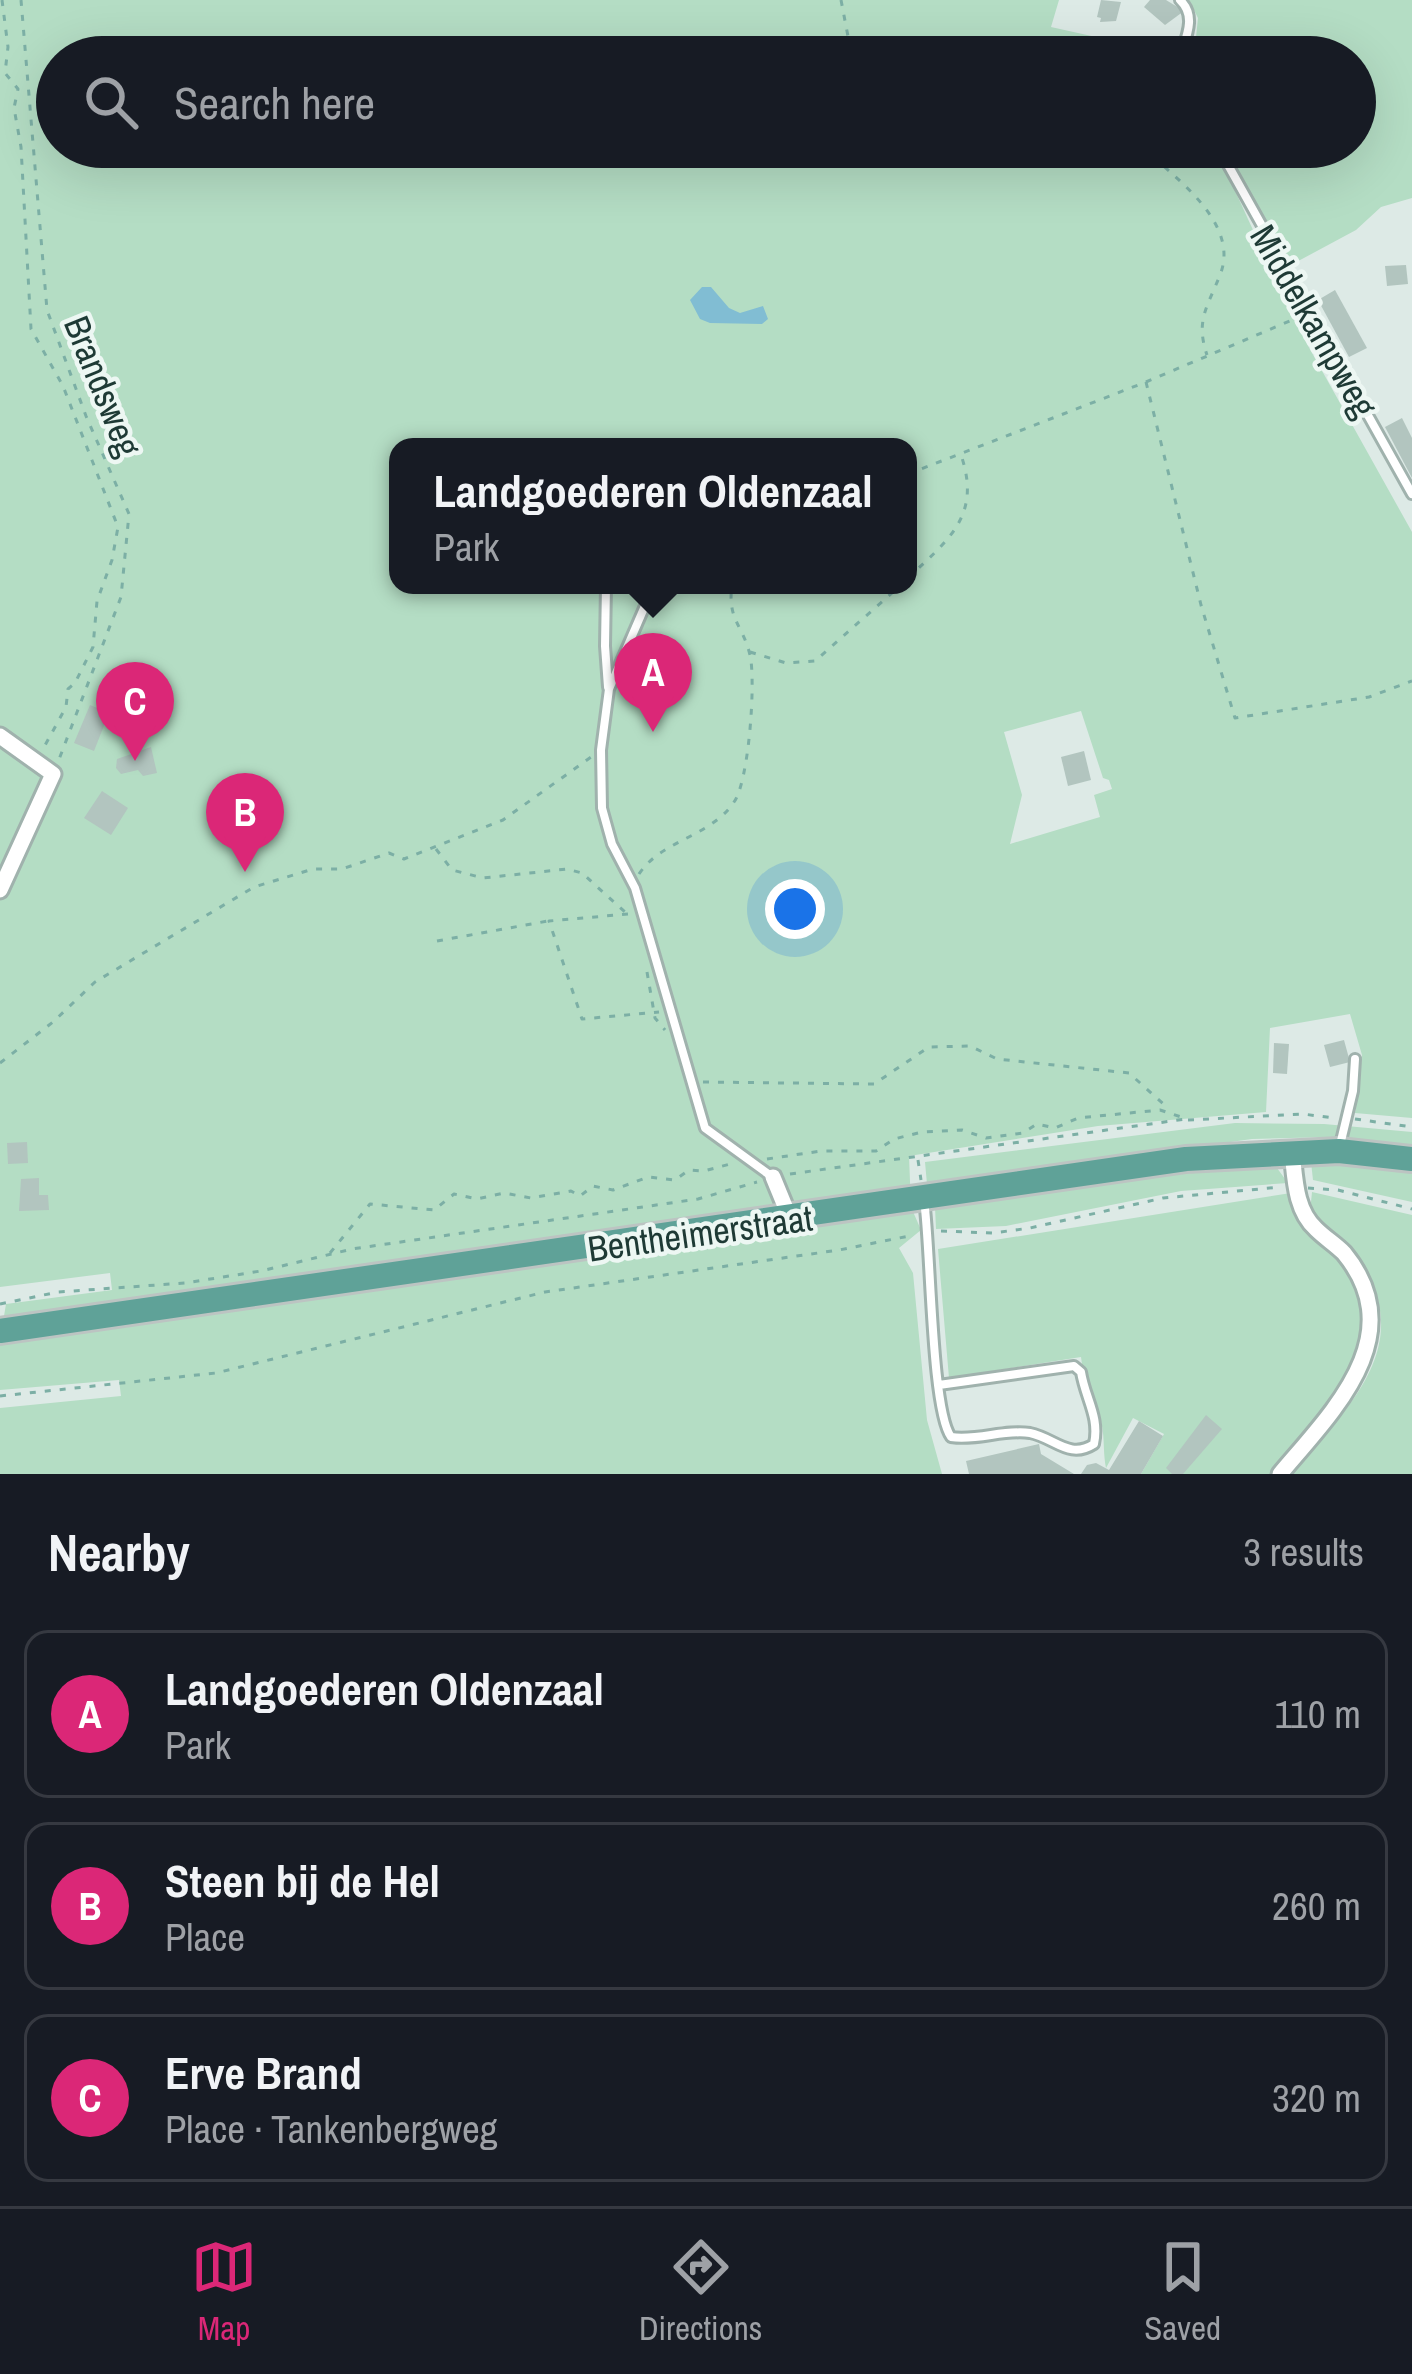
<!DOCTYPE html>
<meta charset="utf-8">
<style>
body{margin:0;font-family:"Archivo Narrow",sans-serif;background:#242831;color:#f1f3f6}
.you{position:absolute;left:795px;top:909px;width:42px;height:42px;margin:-30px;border:9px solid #fff;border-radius:50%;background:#1a73e8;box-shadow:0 0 0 18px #1a73e833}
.badge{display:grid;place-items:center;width:78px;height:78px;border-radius:50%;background:#db2777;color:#fff;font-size:39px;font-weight:700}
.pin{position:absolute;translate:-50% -99px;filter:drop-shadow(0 3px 6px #0008)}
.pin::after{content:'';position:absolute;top:63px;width:42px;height:36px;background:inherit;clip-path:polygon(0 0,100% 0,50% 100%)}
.popup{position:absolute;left:389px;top:438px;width:528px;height:156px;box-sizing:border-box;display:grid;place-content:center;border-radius:24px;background:#171b24;filter:drop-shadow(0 3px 9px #0005);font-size:39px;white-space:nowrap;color:#9ea1a6}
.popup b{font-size:45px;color:#f1f3f6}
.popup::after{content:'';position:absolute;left:50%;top:100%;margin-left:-24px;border:24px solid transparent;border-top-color:#171b24}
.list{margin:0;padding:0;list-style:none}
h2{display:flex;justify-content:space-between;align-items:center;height:156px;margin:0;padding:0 48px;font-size:51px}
h2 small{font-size:39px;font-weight:400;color:#9ea1a6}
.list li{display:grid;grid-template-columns:78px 1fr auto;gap:36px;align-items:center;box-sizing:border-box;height:168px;margin:0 24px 24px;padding:0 24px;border:3px solid #363941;border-radius:24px}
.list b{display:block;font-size:45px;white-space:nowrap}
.list p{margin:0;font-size:39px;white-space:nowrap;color:#9ea1a6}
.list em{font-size:39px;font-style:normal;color:#9ea1a6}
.icon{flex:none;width:66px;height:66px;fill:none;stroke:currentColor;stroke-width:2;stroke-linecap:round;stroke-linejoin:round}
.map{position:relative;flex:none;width:1412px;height:1474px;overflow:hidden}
.search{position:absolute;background:#171b24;box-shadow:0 12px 48px #0002;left:36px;right:36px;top:36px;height:132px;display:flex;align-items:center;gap:30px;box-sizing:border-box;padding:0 42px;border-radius:66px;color:#9ea1a6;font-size:45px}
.sheet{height:732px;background:#171b24}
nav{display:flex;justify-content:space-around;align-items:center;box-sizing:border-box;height:168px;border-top:3px solid #363941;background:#171b24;font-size:33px;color:#9ea1a6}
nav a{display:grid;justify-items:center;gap:6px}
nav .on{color:#db2777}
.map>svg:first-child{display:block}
</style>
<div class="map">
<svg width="1412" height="1474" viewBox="0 0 1412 1474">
<rect width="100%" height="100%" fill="#ddeae6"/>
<g fill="#b4ddc4" fill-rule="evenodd">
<path d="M0 0H1059L1051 27 1177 55 57 57V147H1215L1297 326 1412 532V1118L1355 1113 1362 1055 1350 1014 1270 1028 1266 1112 1098 1126 909 1156 911 1207 921 1230 899 1248 913 1273 927 1420 942 1474H0V1408L121 1396 119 1380 0 1390V1340L6 1304 112 1290 110 1273 0 1287ZM398 447H908V585H398ZM1081 711 1103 778 1109 780 1112 789 1094 795 1100 817 1010 844 1022 795 1004 732Z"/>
<polygon points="1189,0 1412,0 1412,198 1381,207 1356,230 1289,266 1222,147 1355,147 1355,57 1231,57 1231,51 1194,57 1198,18"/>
<polygon points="1235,1123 1324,1124 1412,1132 1412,1146 1330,1137 1252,1139 927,1184 925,1162"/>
<polygon points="1311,1162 1412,1171 1412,1202 1313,1180"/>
<polygon points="1260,1166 1277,1168 1288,1183 1181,1191 1006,1226 936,1229 935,1207 1115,1181"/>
<path d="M1312 1192 1412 1215V1474H1291C1339 1416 1412 1355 1367 1273 1353 1248 1328 1233 1310 1212Z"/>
<path d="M1291 1193 1362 1289 1364 1358 1276 1474H1141L1164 1434 1133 1418 1106 1468C1101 1441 1109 1420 1087 1400L1081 1357 949 1378 938 1249Z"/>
</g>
<polygon fill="#81bdd3" points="702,287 711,287 729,308 740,313 763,306 768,319 762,324 710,323 700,319 690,300"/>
<g fill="#b2c5bf">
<polygon points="1101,0 1121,2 1116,21 1100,22 1101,18 1097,17"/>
<polygon points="1150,0 1166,0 1184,11 1165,25 1144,7"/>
<polygon points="1406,265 1408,284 1387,286 1385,266"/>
<polygon points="1335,290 1367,348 1349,357 1318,300"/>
<polygon points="1402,418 1412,438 1412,478 1385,427"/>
<polygon points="90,705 109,713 94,751 74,743"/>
<polygon points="151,747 157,773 143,776 138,770 121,774 116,768 117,759"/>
<polygon points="1084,751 1091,780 1068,786 1061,757"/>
<polygon points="102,791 128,808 111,835 84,818"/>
<polygon points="1344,1040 1350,1062 1330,1067 1324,1045"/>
<polygon points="1274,1043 1289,1044 1287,1074 1273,1073"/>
<polygon points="27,1142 28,1163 8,1164 7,1143"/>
<polygon points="39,1178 39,1195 48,1195 49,1210 19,1211 21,1179"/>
<polygon points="1206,1415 1222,1429 1183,1474 1172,1474 1166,1468"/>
<polygon points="1139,1421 1163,1436 1141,1474 1081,1474 1087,1465 1096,1463 1109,1470"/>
<polygon points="1039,1444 1041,1454 1074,1474 969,1474 966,1461"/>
</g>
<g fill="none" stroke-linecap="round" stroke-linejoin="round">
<defs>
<g id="service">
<path d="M1180 0C1197 16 1186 37 1180 57"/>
<polyline points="1218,147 1412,494"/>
<polyline points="606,585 605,646 608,687"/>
<polyline points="654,585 609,689 601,750 602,808 612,844 635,888 705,1128 771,1176"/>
<polyline points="1340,1145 1353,1091 1355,1059"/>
<path d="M924 1200C931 1248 931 1409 951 1437 978 1441 1004 1429 1030 1433 1055 1438 1069 1460 1094 1444 1100 1417 1085 1398 1081 1372L1074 1366 939 1385"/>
</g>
<g id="minor">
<polyline points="0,736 53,774 0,890"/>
<polyline points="773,1177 789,1216"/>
<path d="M1280 1474C1332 1412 1412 1336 1344 1253 1335 1244 1325 1238 1316 1229 1295 1210 1295 1178 1292 1152"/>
</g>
<polyline id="primary" points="0,1331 1186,1159 1339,1151 1412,1159"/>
</defs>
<use href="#service" stroke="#a0b2ad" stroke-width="14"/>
<use href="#minor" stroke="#a0b2ad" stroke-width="21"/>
<use href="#primary" stroke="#bcc4c2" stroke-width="30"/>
<g stroke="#7cafa5" stroke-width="3" stroke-dasharray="6 9" stroke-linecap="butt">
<polyline points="2,0 8,47 5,73 18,89 14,108 21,147 31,329 63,386 118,527 112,560 97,601 93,647 75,683 68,689 66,707 43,749"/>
<polyline points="21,0 47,310 86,416 129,514 121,597 58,762"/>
<polyline points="841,0 852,57"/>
<path d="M1142 147C1174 177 1241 223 1220 275 1208 306 1195 320 1207 355"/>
<polyline points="1146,382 1201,605 1235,718 1369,697 1412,681"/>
<polyline points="908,474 1146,382 1299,317"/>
<path d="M908 578C948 540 982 516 961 455"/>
<polyline points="750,652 786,663 815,661 901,585"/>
<polyline points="436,849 452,870 483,878 567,869 582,873 626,913"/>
<path d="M639 874C661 840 711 837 734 802 749 781 756 681 750 655 743 625 727 620 732 585"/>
<polyline points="628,914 549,921 582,1019 659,1012"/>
<polyline points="437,941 548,921"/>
<polyline points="647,972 655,1018 665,1030"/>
<polyline points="0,1063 53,1022 95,982 254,887 313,869 342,869 389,853 404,859 503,820 591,757"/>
<polyline points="703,1082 874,1084 929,1047 970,1046 997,1059 1129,1073 1168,1108"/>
<polyline points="1355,1119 1412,1127"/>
<polyline points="1188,1120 1303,1114 1334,1118"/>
<polyline points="767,1159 821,1151 876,1151 894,1139 922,1132 962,1130 986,1138 1023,1133 1037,1124 1055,1128 1078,1118 1160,1110 1184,1118"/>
<polyline points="918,1160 921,1180"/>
<polyline points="790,1174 1186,1119"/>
<polyline points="1308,1188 1338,1190 1412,1209"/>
<polyline points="941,1231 993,1233 1030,1228 1163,1198 1281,1187"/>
<polyline points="330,1253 370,1204 434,1210 454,1194 477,1199 504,1193 531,1198 571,1191 580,1196 593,1186 613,1190 648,1177 675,1180 689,1170 704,1171 734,1163"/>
<polyline points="0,1304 58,1292 185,1283 261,1271 352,1249 698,1199 757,1182"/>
<polyline points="0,1396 216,1373 545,1292 839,1250 914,1235"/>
</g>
<use href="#service" stroke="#fff" stroke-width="8"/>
<use href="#minor" stroke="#fff" stroke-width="15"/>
<use href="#primary" stroke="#5fa298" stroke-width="24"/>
</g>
<g text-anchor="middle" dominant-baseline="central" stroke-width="9" stroke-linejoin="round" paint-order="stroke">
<g font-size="36" fill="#1e3a35" stroke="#edf7f3">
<text transform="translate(1314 321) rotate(60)">Middelkampweg</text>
<text transform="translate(103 386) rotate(68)">Brandsweg</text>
<text transform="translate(700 1233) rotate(-8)">Bentheimerstraat</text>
</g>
</g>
</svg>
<div class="you"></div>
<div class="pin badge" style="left:653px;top:732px">A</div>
<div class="popup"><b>Landgoederen Oldenzaal</b>Park</div>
<div class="pin badge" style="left:245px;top:872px">B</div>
<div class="pin badge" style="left:135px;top:761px">C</div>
<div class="search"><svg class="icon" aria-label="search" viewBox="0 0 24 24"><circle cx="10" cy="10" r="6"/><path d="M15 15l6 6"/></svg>Search here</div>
</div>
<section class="sheet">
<h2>Nearby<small>3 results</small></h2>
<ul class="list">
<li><span class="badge">A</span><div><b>Landgoederen Oldenzaal</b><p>Park</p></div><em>110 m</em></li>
<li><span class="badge">B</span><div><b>Steen bij de Hel</b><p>Place</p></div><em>260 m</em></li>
<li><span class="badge">C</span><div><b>Erve Brand</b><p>Place · Tankenbergweg</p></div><em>320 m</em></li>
</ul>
</section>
<nav>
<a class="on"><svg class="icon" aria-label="map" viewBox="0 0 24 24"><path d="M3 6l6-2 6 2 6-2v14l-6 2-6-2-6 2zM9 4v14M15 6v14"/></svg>Map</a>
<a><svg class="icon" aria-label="directions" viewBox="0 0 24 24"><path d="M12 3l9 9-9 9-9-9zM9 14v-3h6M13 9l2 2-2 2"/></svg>Directions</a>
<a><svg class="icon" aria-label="saved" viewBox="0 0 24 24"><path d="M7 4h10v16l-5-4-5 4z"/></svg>Saved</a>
</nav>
